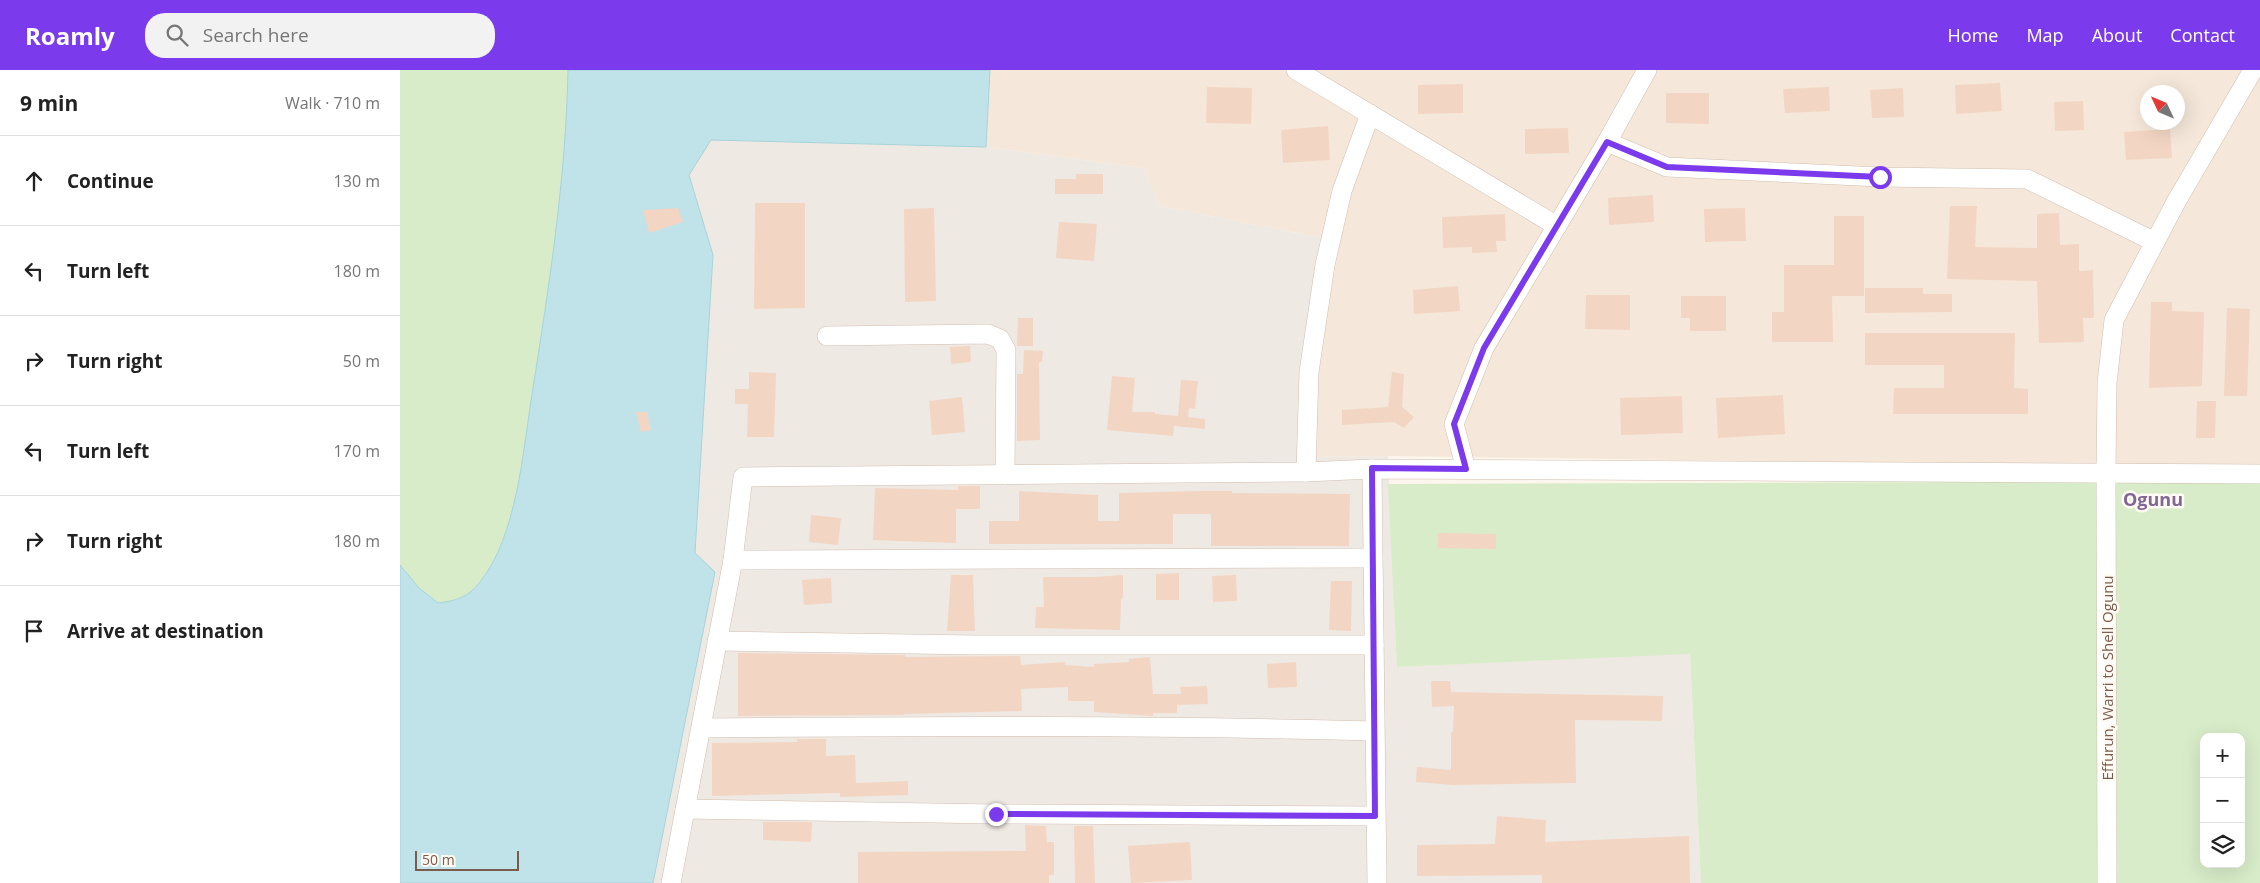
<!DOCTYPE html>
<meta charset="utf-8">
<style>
body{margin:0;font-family:"Open Sans",sans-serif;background:#f2f2f2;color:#222}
.controls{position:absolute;right:15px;bottom:15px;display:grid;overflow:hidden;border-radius:10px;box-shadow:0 5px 20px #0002}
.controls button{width:45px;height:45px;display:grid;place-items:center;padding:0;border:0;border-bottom:1px solid #e0e0e0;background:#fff;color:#222;font:25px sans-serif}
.compass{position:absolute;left:1740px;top:15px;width:45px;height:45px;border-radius:50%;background:#fff;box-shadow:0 5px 20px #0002;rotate:314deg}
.scale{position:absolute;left:15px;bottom:12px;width:104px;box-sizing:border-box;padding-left:5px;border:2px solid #7a5c4d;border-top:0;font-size:14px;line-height:18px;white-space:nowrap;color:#7a5c4d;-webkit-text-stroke:4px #fffaf3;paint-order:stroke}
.stop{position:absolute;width:15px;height:15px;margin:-11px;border:4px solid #7c3aed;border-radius:50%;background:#fff}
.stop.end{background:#7c3aed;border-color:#fff;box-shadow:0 1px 5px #0008}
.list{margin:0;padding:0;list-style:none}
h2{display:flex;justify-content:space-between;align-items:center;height:65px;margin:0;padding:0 20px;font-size:21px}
h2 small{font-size:16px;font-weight:400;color:#767676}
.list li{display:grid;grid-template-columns:32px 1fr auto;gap:15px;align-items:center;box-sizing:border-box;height:90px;padding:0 20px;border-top:1px solid #e0e0e0}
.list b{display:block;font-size:19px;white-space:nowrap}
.list em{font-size:16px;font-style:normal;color:#767676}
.icon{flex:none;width:28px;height:28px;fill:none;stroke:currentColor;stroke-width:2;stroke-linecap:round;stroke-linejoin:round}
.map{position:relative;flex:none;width:1860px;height:813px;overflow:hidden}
header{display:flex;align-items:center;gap:30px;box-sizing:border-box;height:70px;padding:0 25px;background:#7c3aed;color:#fff}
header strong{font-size:24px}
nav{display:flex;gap:28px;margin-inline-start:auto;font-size:18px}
.search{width:350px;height:45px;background:#f2f2f2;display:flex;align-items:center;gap:12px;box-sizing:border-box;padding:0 18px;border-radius:20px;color:#767676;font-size:19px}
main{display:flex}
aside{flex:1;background:#fff}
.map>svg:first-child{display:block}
</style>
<header>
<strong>Roamly</strong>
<div class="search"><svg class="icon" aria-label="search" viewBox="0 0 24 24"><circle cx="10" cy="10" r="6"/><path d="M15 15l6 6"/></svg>Search here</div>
<nav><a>Home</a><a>Map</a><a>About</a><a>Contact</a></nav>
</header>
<main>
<aside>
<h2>9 min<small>Walk · 710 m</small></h2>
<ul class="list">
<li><svg class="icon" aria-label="ahead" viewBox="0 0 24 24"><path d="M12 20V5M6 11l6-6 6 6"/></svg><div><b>Continue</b></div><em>130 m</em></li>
<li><svg class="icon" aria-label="left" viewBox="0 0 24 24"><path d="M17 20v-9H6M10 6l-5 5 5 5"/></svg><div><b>Turn left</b></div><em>180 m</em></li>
<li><svg class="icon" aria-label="right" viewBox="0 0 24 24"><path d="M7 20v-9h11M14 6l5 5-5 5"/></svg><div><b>Turn right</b></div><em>50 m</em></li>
<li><svg class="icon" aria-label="left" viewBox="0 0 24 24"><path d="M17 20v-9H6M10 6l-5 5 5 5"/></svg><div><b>Turn left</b></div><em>170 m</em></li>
<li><svg class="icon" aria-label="right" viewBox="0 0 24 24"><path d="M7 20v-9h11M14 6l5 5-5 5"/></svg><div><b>Turn right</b></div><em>180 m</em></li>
<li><svg class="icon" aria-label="arrive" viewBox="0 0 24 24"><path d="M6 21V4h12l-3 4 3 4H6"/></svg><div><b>Arrive at destination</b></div></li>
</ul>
</aside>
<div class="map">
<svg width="1860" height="813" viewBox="0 0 1860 813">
<rect width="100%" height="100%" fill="#fdf6ec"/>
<path fill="#f5e8da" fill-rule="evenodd" d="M590 0H1860V398L988 386 911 387 917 300 938 171 760 136 743 98 586 77ZM1748 22H1778V52H1748Z"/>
<polygon fill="#efe9e4" points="311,70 586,77 743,98 760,136 938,171 917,300 912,387 988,386 997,597 1290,583 1301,813 253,813 315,502 295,483 313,185 289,105"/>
<g fill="#d8ecc9" fill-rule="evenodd">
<path d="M0 0H168C166 108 149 217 132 324 123 381 117 466 80 512 69 527 55 531 38 533L19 518 0 495Z"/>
<path d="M1860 411V813H1301L1290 584 997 597 988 414ZM1804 667H1841V794H1804Z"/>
</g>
<path fill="#bfe3e8" stroke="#a5d3da" d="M168 0H590L586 77 311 70 289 105 313 185 295 483 315 502 253 813H0V495L19 518 38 533C55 531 69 527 80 512 117 466 123 381 132 324 149 217 166 108 168 0Z"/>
<g fill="#f3d5c3">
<polygon points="1600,13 1602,41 1556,44 1555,15"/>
<polygon points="1063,14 1063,43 1018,44 1018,15"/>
<polygon points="807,17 852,18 851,54 806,53"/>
<polygon points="1429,17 1430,41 1385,43 1383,19"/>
<polygon points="1503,18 1504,47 1472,48 1470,20"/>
<polygon points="1266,23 1309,23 1309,54 1266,53"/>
<polygon points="1683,31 1684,60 1655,61 1654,32"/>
<polygon points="928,56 930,90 883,93 881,60"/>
<polygon points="1168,58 1169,83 1125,84 1125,59"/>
<polygon points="1770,59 1772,88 1726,90 1724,62"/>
<polygon points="676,104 703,104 703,124 655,124 655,109 676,109"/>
<polygon points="1253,125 1254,152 1209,155 1208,128"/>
<polygon points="355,133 405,133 405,238 354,239"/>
<polygon points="1550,136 1577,136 1575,177 1637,178 1637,144 1659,143 1660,175 1679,174 1679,201 1693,200 1694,248 1683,248 1684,272 1639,273 1637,211 1547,209"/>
<polygon points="278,138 283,152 249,163 243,140"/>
<polygon points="534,138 536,231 505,232 504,139"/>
<polygon points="1345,138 1346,171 1305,172 1304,139"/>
<polygon points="1105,144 1106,171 1096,171 1097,182 1072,183 1072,177 1043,178 1042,147"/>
<polygon points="1434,146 1464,146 1464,226 1432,226 1433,272 1372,272 1372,242 1384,242 1384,195 1434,195"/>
<polygon points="659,152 697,154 694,191 656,188"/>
<polygon points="1058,216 1060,241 1014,244 1013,220"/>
<polygon points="1465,218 1523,218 1523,224 1552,224 1552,242 1465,243"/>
<polygon points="1186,225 1230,225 1230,260 1185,259"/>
<polygon points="1281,226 1326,226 1326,261 1290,261 1290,248 1281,248"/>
<polygon points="1751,232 1772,232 1772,241 1804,242 1802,316 1749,318"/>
<polygon points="1827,238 1850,239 1847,326 1824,326"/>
<polygon points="618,248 633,248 633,276 617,276"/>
<polygon points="1465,263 1615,263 1614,318 1628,319 1628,344 1493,344 1494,318 1544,318 1544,295 1465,295"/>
<polygon points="570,276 571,292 551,294 550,277"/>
<polygon points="624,280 643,281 642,292 639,292 640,370 617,371 617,304 623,304"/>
<polygon points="349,302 376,303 374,367 347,367 348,334 335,334 335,319 349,319"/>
<polygon points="992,302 1004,304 1002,337 1014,347 1004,358 994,352 942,355 942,340 988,337"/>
<polygon points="712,306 735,308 732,342 755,342 755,344 778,346 781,310 798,311 795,339 789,338 788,347 805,349 805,359 774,356 773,366 707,360"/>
<polygon points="1383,325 1385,364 1318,368 1316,328"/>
<polygon points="1282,326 1283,363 1221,365 1220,328"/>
<polygon points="562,327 565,362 532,365 529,331"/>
<polygon points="1797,331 1816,331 1815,368 1796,368"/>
<polygon points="236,342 247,342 251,360 241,362"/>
<polygon points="558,416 580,416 580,439 556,439 556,473 473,470 475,418 558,420"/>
<polygon points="619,421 698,425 698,451 719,451 719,423 801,421 832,421 832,423 950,424 949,476 811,476 811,445 810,444 773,444 773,474 589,474 589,451 619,451"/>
<polygon points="411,445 441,448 438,475 409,472"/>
<polygon points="1038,463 1096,464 1096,479 1038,478"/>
<polygon points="779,503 779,530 756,530 756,504"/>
<polygon points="551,505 573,505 575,561 547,561"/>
<polygon points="723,505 723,528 721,529 720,560 635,558 636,537 644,537 643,507 694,507"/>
<polygon points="836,505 837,531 813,532 812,506"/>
<polygon points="431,508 432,533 404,535 402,510"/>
<polygon points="931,511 952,511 951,561 929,560"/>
<polygon points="338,583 505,585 505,587 620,586 621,595 665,592 665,595 694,597 694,594 729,592 729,589 750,587 753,624 781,624 780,617 807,616 808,634 777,635 777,643 753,643 753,646 694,642 694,631 668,631 668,617 621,619 622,641 504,644 504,645 338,646"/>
<polygon points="896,592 897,617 868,618 867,594"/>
<polygon points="1031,611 1050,611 1051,622 1263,626 1262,651 1175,650 1176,713 1052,715 1016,712 1017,697 1051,700 1051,662 1053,662 1054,636 1032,637"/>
<polygon points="397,669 426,669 426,686 455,685 456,713 508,711 508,725 440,727 440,723 312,726 312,673 397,672"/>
<polygon points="1097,746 1146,750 1145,772 1289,766 1290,813 1142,813 1142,805 1017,806 1017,775 1095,774"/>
<polygon points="363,752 412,752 411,772 363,770"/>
<polygon points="625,755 646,756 647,772 654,772 654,805 649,805 649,813 458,813 458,782 626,781"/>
<polygon points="674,756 693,756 695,813 675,813"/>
<polygon points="790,772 792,810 731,813 728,776"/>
</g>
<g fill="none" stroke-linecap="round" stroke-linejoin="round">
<defs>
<g id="minor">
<polyline points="896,0 1157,156"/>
<polyline points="1207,72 1267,97 1480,107 1627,109 1755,172"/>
<polyline points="427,266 588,264 600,269 606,280 605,405"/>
<polyline points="972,399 977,813"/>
<polyline points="1066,399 1054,354 1084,278 1207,72 1247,0"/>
<polyline points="906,402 909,302 925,195 942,121 970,44"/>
<polyline points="333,490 973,488"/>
<polyline points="317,571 578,575 974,575"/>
<path d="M302 658C526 656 750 655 974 661"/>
<polyline points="285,739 596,744 975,746"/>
<polyline points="271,813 333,490 343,407 906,402 972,399 1860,404"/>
<polyline points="1707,813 1706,403 1707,313 1714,250 1776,132 1853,0"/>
</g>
</defs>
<use href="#minor" stroke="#d1beb0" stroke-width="20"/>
<use href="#minor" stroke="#fff" stroke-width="19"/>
</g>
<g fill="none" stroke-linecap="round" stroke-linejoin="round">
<polyline stroke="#7c3aed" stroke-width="6" points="596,744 975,746 972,398 1066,399 1054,354 1084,278 1207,72 1267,97 1480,107"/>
</g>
<g text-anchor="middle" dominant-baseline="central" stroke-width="5" stroke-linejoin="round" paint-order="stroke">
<g font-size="15" fill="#7a5c4d" stroke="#fffaf3">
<text transform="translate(1707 608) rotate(-90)">Effurun, Warri to Shell Ogunu</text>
</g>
<g font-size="18" font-weight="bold" fill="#846695" stroke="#fffaf3">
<text x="1753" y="429">Ogunu</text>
</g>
</g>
</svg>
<div class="controls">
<button>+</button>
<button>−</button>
<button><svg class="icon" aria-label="layers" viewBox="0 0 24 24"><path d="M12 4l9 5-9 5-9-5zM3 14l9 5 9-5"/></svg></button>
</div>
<svg class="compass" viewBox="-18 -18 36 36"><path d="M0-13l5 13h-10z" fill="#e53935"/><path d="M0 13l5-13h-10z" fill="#767676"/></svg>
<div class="scale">50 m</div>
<div class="stop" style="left:1480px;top:107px"></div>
<div class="stop end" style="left:596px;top:744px"></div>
</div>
</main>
